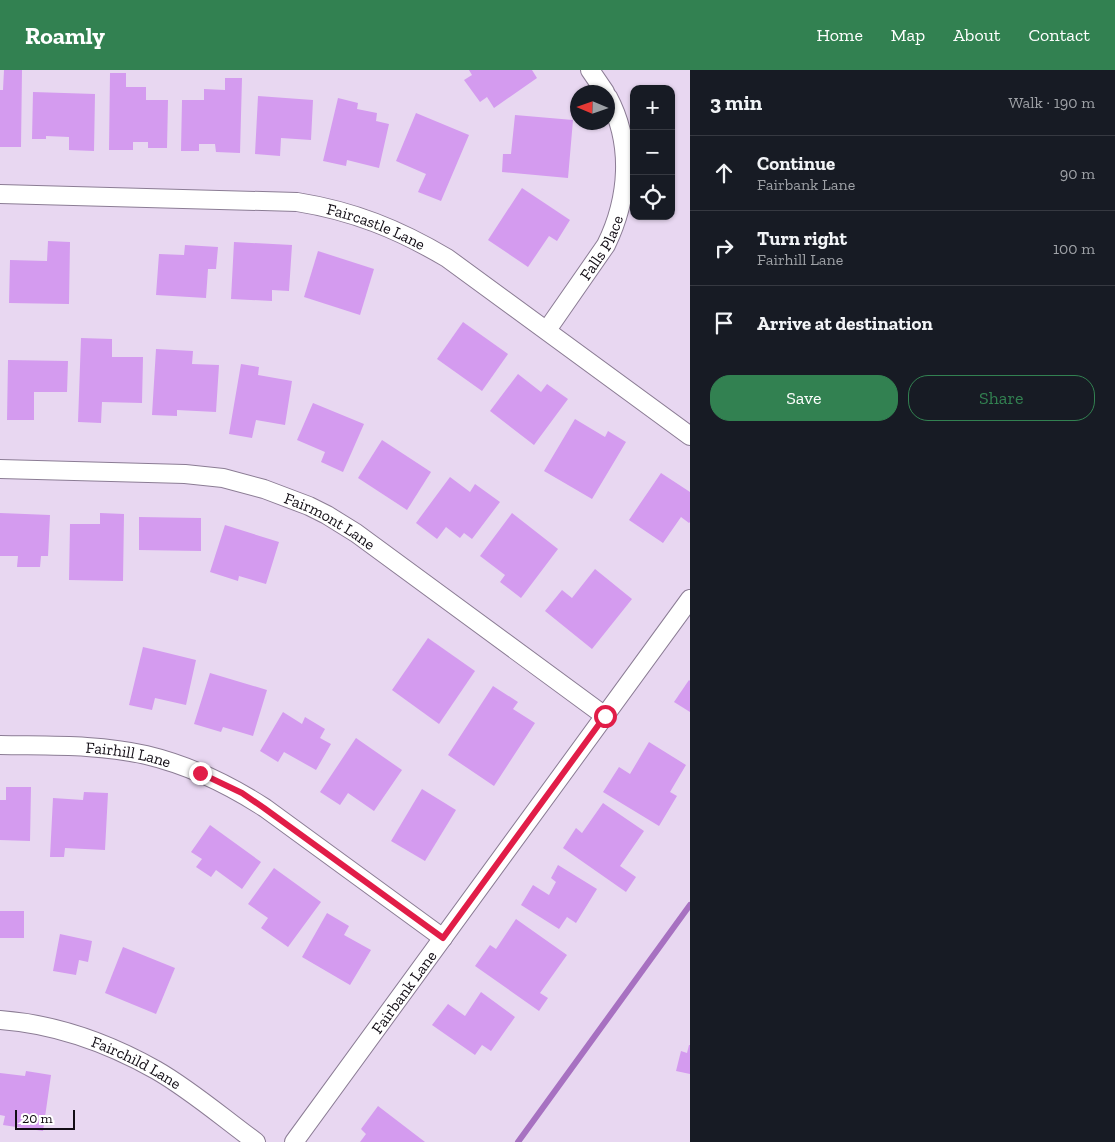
<!DOCTYPE html>
<meta charset="utf-8">
<style>
body{margin:0;font-family:"Zilla Slab",serif;background:#20242c;color:#f1f3f6}
.controls{position:absolute;right:15px;top:15px;display:grid;overflow:hidden;border-radius:10px;box-shadow:0 1px 4px #0004}
.controls button{width:45px;height:45px;display:grid;place-items:center;padding:0;border:0;border-bottom:1px solid #363941;background:#171b24;color:#f1f3f6;font:25px sans-serif}
.compass{position:absolute;left:570px;top:15px;width:45px;height:45px;border-radius:50%;background:#171b24;box-shadow:0 1px 4px #0004;rotate:272deg}
.scale{position:absolute;left:15px;bottom:12px;width:60px;box-sizing:border-box;padding-left:5px;border:2px solid #120d15;border-top:0;font-size:14px;line-height:18px;white-space:nowrap;color:#120d15;-webkit-text-stroke:4px #fff;paint-order:stroke}
.stop{position:absolute;width:15px;height:15px;margin:-11px;border:4px solid #e11d48;border-radius:50%;background:#fff}
.stop.end{background:#e11d48;border-color:#fff;box-shadow:0 1px 5px #0008}
.list{margin:0;padding:0;list-style:none}
h2{display:flex;justify-content:space-between;align-items:center;height:65px;margin:0;padding:0 20px;font-size:21px}
h2 small{font-size:16px;font-weight:400;color:#9ea1a6}
.list li{display:grid;grid-template-columns:32px 1fr auto;gap:15px;align-items:center;box-sizing:border-box;height:75px;padding:0 20px;border-top:1px solid #363941}
.list b{display:block;font-size:19px;white-space:nowrap}
.list p{margin:0;font-size:16px;white-space:nowrap;color:#9ea1a6}
.list em{font-size:16px;font-style:normal;color:#9ea1a6}
.actions{display:flex;gap:10px;padding:15px 20px}
.actions a{flex:1;padding:11px 0;border:1px solid #328151;border-radius:20px;text-align:center;font-size:18px;color:#328151}
.actions .main{background:#328151;color:#fff}
.icon{flex:none;width:28px;height:28px;fill:none;stroke:currentColor;stroke-width:2;stroke-linecap:round;stroke-linejoin:round}
.map{position:relative;flex:none;width:690px;height:1072px;overflow:hidden}
header{display:flex;align-items:center;gap:30px;box-sizing:border-box;height:70px;padding:0 25px;background:#328151;color:#fff}
header strong{font-size:24px}
nav{display:flex;gap:28px;margin-inline-start:auto;font-size:18px}
main{display:flex}
aside{flex:1;background:#171b24}
.map>svg:first-child{display:block}
</style>
<header>
<strong>Roamly</strong>
<nav><a>Home</a><a>Map</a><a>About</a><a>Contact</a></nav>
</header>
<main>
<div class="map">
<svg width="690" height="1072" viewBox="0 0 690 1072">
<rect width="100%" height="100%" fill="#e8d7f1"/>
<g fill="none" stroke-linecap="round" stroke-linejoin="round">
<polyline stroke="#a771c1" stroke-width="6" points="518,1072 690,835"/>
</g>
<g fill="#d49bef">
<polygon points="4,0 22,0 21,77 0,77 0,20 3,20"/>
<polygon points="469,0 532,0 537,8 494,38 487,27 480,32 464,10 472,5"/>
<polygon points="110,3 126,3 126,17 146,17 146,30 168,30 167,78 148,78 148,72 133,72 133,80 109,80"/>
<polygon points="225,8 242,8 240,83 216,82 215,74 199,74 199,81 181,81 182,30 204,30 204,19 225,20"/>
<polygon points="33,22 95,24 94,81 69,80 69,67 46,66 46,69 32,69"/>
<polygon points="258,26 313,30 311,70 281,68 280,86 255,84"/>
<polygon points="338,28 358,33 357,39 377,43 376,51 389,54 379,98 347,90 346,96 323,91"/>
<polygon points="416,43 469,65 441,131 418,122 426,104 396,91"/>
<polygon points="515,45 573,50 568,108 502,102 503,84 511,84"/>
<polygon points="522,118 570,150 557,171 549,166 528,197 488,170"/>
<polygon points="48,171 70,172 69,234 9,233 10,190 47,191"/>
<polygon points="234,172 292,175 289,221 272,220 272,231 231,229"/>
<polygon points="185,175 218,177 216,199 208,199 206,228 156,225 159,184 184,185"/>
<polygon points="318,181 374,199 360,245 304,227"/>
<polygon points="463,252 508,284 482,321 437,289"/>
<polygon points="81,268 112,269 112,287 143,287 142,333 102,332 101,353 78,352"/>
<polygon points="156,279 193,281 192,294 219,295 216,342 177,340 177,346 152,345"/>
<polygon points="8,290 68,291 67,322 34,322 34,350 7,350"/>
<polygon points="241,294 259,297 258,305 292,311 285,355 256,350 252,368 229,364"/>
<polygon points="518,304 541,322 547,314 568,329 534,375 490,341"/>
<polygon points="313,333 364,354 343,402 321,392 325,382 297,370"/>
<polygon points="575,349 605,367 608,361 626,372 592,429 544,401"/>
<polygon points="382,370 431,402 407,440 358,408"/>
<polygon points="661,403 690,422 690,452 689,453 681,447 663,473 629,450"/>
<polygon points="450,407 470,422 475,414 500,432 472,469 464,463 460,468 446,457 437,469 416,453"/>
<polygon points="0,443 50,445 48,486 41,486 40,497 17,497 18,486 0,486"/>
<polygon points="100,443 124,444 123,511 69,510 70,454 100,454"/>
<polygon points="512,443 558,479 521,528 500,512 505,505 480,486"/>
<polygon points="139,447 201,448 201,481 139,480"/>
<polygon points="225,455 279,472 266,514 239,506 238,511 210,502"/>
<polygon points="595,499 632,529 592,579 545,541 562,520 572,528"/>
<polygon points="428,568 475,601 439,654 392,620"/>
<polygon points="143,577 196,590 186,635 155,628 152,640 129,635"/>
<polygon points="210,603 267,620 253,666 223,657 221,662 194,654"/>
<polygon points="689,610 690,611 690,642 674,632"/>
<polygon points="493,616 518,632 513,639 535,653 494,716 448,685"/>
<polygon points="283,642 302,654 305,647 325,659 320,668 331,674 316,700 284,682 278,692 260,681"/>
<polygon points="356,668 402,700 374,741 348,723 340,735 320,722"/>
<polygon points="649,672 686,695 670,722 677,726 659,756 603,722 619,697 630,704"/>
<polygon points="6,717 31,717 30,771 0,770 0,730 6,730"/>
<polygon points="422,719 456,740 425,791 391,771"/>
<polygon points="84,722 108,723 105,780 65,778 64,787 50,787 53,728 83,730"/>
<polygon points="603,733 644,761 620,796 636,807 626,822 563,778 576,758 582,763"/>
<polygon points="210,755 261,792 242,819 216,800 211,807 196,797 202,789 191,782"/>
<polygon points="558,795 597,819 576,853 567,847 559,859 521,835 533,815 549,825 556,812 551,808"/>
<polygon points="274,798 321,832 288,877 261,858 268,848 248,834"/>
<rect x="0" y="841" width="24" height="27"/>
<polygon points="327,843 349,856 344,865 371,880 350,915 302,887"/>
<polygon points="516,849 567,885 540,923 548,928 539,941 475,896 490,875 496,879"/>
<polygon points="60,864 92,871 88,892 79,890 76,905 53,901"/>
<polygon points="123,877 175,898 156,944 105,923"/>
<polygon points="481,922 515,947 491,981 482,975 475,985 432,955 448,934 465,946"/>
<polygon points="689,975 690,975 690,1004 676,1001 681,981 687,983"/>
<polygon points="26,1001 51,1005 43,1061 3,1055 5,1046 0,1045 0,1003 25,1006"/>
<polygon points="378,1036 425,1072 360,1072 366,1064 361,1059"/>
</g>
<g fill="none" stroke-linecap="round" stroke-linejoin="round">
<defs>
<g id="minor">
<polyline points="590,0 605,22"/>
<path id="s1" d="M0 124 297 132C353 141 398 159 447 188L690 366"/>
<path id="s2" d="M547 260 606 175C629 128 633 74 608 27"/>
<path id="s3" d="M0 399 185 404 223 408 264 419 309 436 327 445 356 463 605 646"/>
<path id="s4" d="M0 675C48 676 98 674 146 685 188 695 228 714 265 738L443 868"/>
<path id="s5" d="M0 950C55 954 108 973 156 1000 191 1020 223 1048 256 1072"/>
<path id="s6" d="M294 1072 690 529"/>
</g>
</defs>
<use href="#minor" stroke="#8b7c94" stroke-width="20"/>
<use href="#minor" stroke="#fff" stroke-width="18"/>
</g>
<g fill="none" stroke-linecap="round" stroke-linejoin="round">
<polyline stroke="#e11d48" stroke-width="6" points="200,703 242,723 264,738 443,868 605,646"/>
</g>
<g text-anchor="middle" dominant-baseline="central" stroke-width="5" stroke-linejoin="round" paint-order="stroke">
<g font-size="16" fill="#120d15" stroke="#fff">
<text stroke="none"><textPath href="#s1" startOffset="380">Faircastle Lane</textPath></text>
<text stroke="none"><textPath href="#s2" startOffset="99">Falls Place</textPath></text>
<text stroke="none"><textPath href="#s3" startOffset="339">Fairmont Lane</textPath></text>
<text stroke="none"><textPath href="#s4" startOffset="129">Fairhill Lane</textPath></text>
<text stroke="none"><textPath href="#s6" startOffset="186">Fairbank Lane</textPath></text>
<text stroke="none"><textPath href="#s5" startOffset="144">Fairchild Lane</textPath></text>
</g>
</g>
</svg>
<div class="controls">
<button>+</button>
<button>−</button>
<button><svg class="icon" aria-label="locate" viewBox="0 0 24 24"><circle cx="12" cy="12" r="6"/><path d="M12 2v4M12 18v4M2 12h4M18 12h4"/></svg></button>
</div>
<svg class="compass" viewBox="-18 -18 36 36"><path d="M0-13l5 13h-10z" fill="#e53935"/><path d="M0 13l5-13h-10z" fill="#9ea1a6"/></svg>
<div class="scale">20 m</div>
<div class="stop" style="left:605px;top:646px"></div>
<div class="stop end" style="left:200px;top:703px"></div>
</div>
<aside>
<h2>3 min<small>Walk · 190 m</small></h2>
<ul class="list">
<li><svg class="icon" aria-label="ahead" viewBox="0 0 24 24"><path d="M12 20V5M6 11l6-6 6 6"/></svg><div><b>Continue</b><p>Fairbank Lane</p></div><em>90 m</em></li>
<li><svg class="icon" aria-label="right" viewBox="0 0 24 24"><path d="M7 20v-9h11M14 6l5 5-5 5"/></svg><div><b>Turn right</b><p>Fairhill Lane</p></div><em>100 m</em></li>
<li><svg class="icon" aria-label="arrive" viewBox="0 0 24 24"><path d="M6 21V4h12l-3 4 3 4H6"/></svg><div><b>Arrive at destination</b></div></li>
</ul>
<div class="actions"><a class="main">Save</a><a>Share</a></div>
</aside>
</main>
